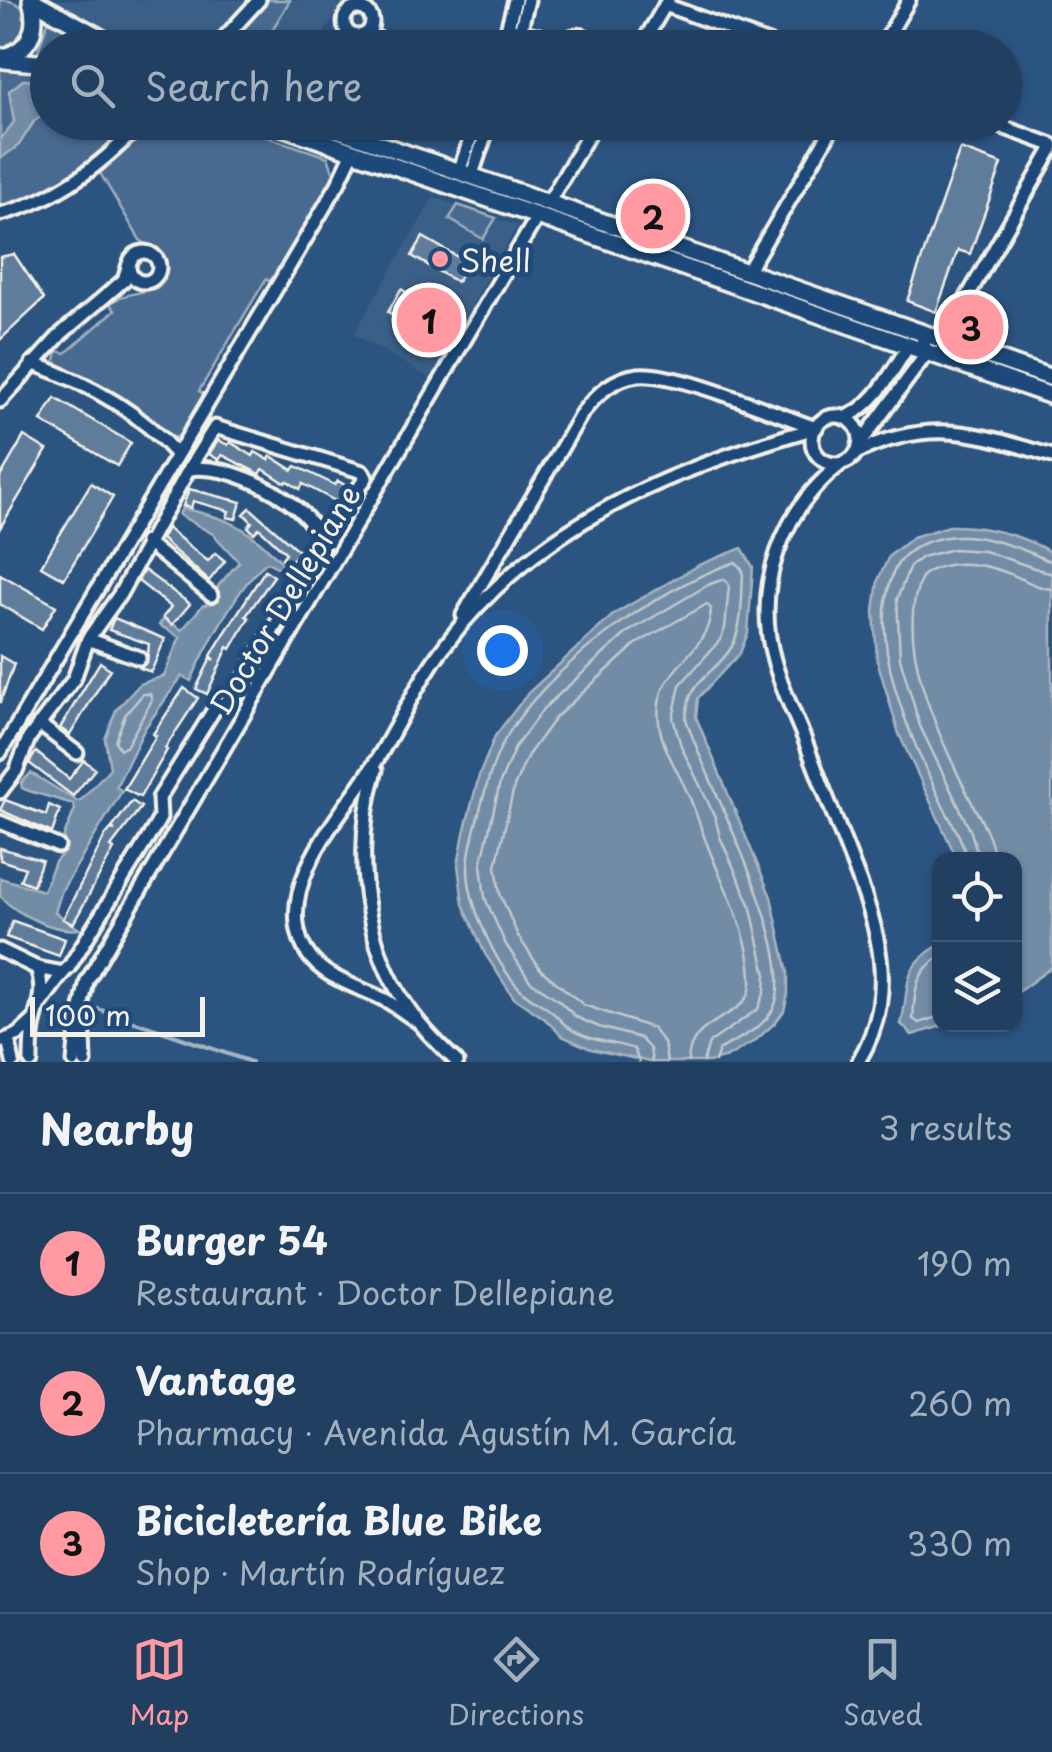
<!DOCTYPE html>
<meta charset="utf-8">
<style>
body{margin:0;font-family:"Playpen Sans",sans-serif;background:#294667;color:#f1f3f6}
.controls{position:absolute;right:30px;bottom:30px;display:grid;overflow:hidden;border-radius:20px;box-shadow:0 2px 8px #0004}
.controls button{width:90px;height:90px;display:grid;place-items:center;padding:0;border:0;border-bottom:2px solid #3e5876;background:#213f61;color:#f1f3f6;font:50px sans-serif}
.scale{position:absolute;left:30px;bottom:25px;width:175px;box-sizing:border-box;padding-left:10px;border:5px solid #f4f1e8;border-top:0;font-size:28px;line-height:35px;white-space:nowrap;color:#f4f1e8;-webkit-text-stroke:8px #1f4a7a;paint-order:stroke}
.you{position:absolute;left:502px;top:650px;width:35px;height:35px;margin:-25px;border:8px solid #fff;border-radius:50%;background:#1a73e8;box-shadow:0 0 0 15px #1a73e833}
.badge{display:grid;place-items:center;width:65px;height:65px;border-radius:50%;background:#ff9aa2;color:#111;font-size:32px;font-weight:700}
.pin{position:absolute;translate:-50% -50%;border:5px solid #fff;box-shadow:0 2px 10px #0006}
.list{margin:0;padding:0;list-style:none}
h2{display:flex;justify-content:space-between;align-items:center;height:130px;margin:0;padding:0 40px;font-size:42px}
h2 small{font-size:32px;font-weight:400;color:#a2afbd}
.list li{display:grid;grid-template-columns:65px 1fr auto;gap:30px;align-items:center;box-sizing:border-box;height:140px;padding:0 40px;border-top:2px solid #3e5876}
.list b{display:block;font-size:38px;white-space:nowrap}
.list p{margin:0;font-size:32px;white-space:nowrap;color:#a2afbd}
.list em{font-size:32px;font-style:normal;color:#a2afbd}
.icon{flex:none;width:55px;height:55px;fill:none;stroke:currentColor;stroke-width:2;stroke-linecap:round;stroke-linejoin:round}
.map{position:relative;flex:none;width:1052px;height:1062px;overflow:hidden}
.search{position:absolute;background:#213f61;box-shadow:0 2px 8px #0004;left:30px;right:30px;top:30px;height:110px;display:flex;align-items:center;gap:25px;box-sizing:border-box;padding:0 35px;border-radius:55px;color:#a2afbd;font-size:38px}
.sheet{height:550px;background:#213f61}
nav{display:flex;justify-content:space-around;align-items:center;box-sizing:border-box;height:140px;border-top:2px solid #3e5876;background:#213f61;font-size:28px;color:#a2afbd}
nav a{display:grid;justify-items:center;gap:5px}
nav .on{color:#ff9aa2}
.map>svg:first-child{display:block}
</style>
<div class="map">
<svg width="1052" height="1062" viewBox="0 0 1052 1062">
<rect width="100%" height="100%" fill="#2c5481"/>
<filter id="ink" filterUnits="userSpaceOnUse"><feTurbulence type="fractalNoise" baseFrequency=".01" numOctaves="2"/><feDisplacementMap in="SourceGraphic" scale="20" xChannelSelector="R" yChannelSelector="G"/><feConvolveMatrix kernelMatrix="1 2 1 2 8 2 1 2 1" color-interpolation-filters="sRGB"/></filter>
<g filter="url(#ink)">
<g fill="#3b6088">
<polygon points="46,0 251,0 207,48 129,47"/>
<polygon points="290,0 344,0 316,47 262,48"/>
<polygon points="434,197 517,226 430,378 354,334"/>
</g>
<g fill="#496b90" stroke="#9eaebc" stroke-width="2.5">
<path d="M0 0C35 0 37 37 18 47 12 50 6 50 0 51Z"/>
<polygon points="265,0 290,0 262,47 223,48"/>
<polygon points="48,21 99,47 48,48 47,58 36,57"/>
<path d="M0 68 47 71 48 122 135 123C95 162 55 193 0 209Z"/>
<path d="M151 123H225L328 157 336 180 274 283 266 279 199 391 206 396 183 436C166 441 162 430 150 420 123 397 89 385 58 370L54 365 57 351 66 353 115 310 110 304 120 297 158 288 165 280 167 268 159 252 140 240 100 173Z"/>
<polygon points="458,205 496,218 483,239 449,219"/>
</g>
<g fill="#738ca6" stroke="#a7b4c0" stroke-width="2.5">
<polygon points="23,80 47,80 47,113 35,120 19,145 0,159 0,140 14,122 9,91"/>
<path d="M182 508C236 521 243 525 283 563L279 568 267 562C241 581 204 650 191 681L182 676 145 728 116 787 122 791 62 890 55 912 79 929C56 932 19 917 0 896V878L43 891 55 862 63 853 64 836 75 809 73 804 29 791 22 788 21 783 31 773 77 801 81 800 110 768 105 739 116 710 140 684 164 676 180 637 159 625 164 618 182 630 202 606 210 603 217 595 218 586 239 562 213 534 179 515Z"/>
<path d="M949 526C984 525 1022 535 1052 553V967L1015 994 1014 859H957L899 734 877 660 874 611 878 580 889 556 913 537Z"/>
<polygon points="742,548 753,567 748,633 740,653 698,698 696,717 771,897 788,973 788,994 784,1011 775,1023 756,1040 727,1057 709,1062 650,1062 591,1049 562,1036 544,1018 514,998 485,954 463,904 458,865 464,833 479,776 495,736 528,693 614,614 699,565"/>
<path d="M939 945 940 1024 945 1025 912 1035 901 1024C911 984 899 969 939 945Z"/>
</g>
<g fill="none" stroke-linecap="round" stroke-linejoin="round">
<g stroke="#c0c9ce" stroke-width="2.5">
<polygon points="143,694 150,694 152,700 126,747 120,749 115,741 125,715"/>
<path d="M966 859C964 840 951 822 942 804 912 740 864 640 894 571 905 546 937 535 964 536 987 537 1011 545 1031 553 1039 556 1043 560 1052 561"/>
<polyline points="979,859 971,832 920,726 900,658 897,599 910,566 922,557 953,549 984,551 1052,574"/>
<path d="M994 859C993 836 978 816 968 795 939 736 891 638 923 575 952 555 992 565 1022 579 1033 584 1040 588 1052 589"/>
<path d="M940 957C914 972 915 992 913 1019L919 1023 940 1016"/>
<path d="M639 1062 634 1049C612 1042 588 1041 569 1028 563 1024 558 1017 552 1012 543 1004 530 999 521 990 495 964 467 902 468 866 469 846 476 825 481 806 487 784 493 761 504 741 544 669 658 587 736 562L743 571C742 593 743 629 731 648 711 679 689 676 686 719 704 779 802 953 773 1009 763 1029 737 1039 719 1050L715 1062"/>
<polyline points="652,1062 650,1049 640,1038 599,1027 576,1017 557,999 530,981 505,943 485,898 481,865 500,783 515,747 544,708 628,632 708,585 724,579 729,585 725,628 720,640 680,685 673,718 681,746 715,817 720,837 750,904 766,975 765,991 758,1009 709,1043 703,1062"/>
<path d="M667 1062 664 1043 652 1028 584 1005 541 970 518 936 500 894 496 866 514 787 528 755 555 718 636 644 707 604 711 609C709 657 651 667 659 723 662 748 678 771 688 794 696 811 700 827 707 844 723 887 752 935 751 983 750 1021 689 1014 688 1062"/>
</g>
<polyline stroke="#a7b4c0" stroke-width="4" points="98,1009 251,1062"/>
</g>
<g fill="#5e7b9a" stroke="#f4f1e8" stroke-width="2.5">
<polygon points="960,149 1002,164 970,254 958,250 936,312 907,301"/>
<polygon points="423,237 468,263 457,282 412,256"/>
<polygon points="14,254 44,299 0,340 0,257"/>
<polygon points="401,289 442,313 446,307 459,314 442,343 388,312"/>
<polygon points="55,398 131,443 117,466 41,421"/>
<polygon points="24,436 47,450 0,528 0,477"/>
<polygon points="218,440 228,445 230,442 253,456 255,452 269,460 271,456 293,470 296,466 335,485 338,481 348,487 337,502 303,484 300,489 287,481 285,483 263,469 260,474 222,455 219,460 209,454"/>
<polygon points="91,483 113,497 64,579 41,566"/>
<polygon points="189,489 241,502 236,519 227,517 229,511 193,501 191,508 183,506"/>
<polygon points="250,508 300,552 288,564 282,558 286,553 259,528 254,533 248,527 252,522 244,514"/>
<polygon points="167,528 208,561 215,553 225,561 209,581 161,539"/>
<polygon points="144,570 190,604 172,625 163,617 171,607 138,581"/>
<polygon points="265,570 274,576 246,616 249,618 231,649 228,647 207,694 196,689 211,658 215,660 211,656 216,647"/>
<polygon points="0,574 56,606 42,629 0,604"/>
<polygon points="114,618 165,639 151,672 140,668 147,662 149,644 109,630"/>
<polygon points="0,656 14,664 0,703"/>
<polygon points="100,662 110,669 70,735 60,728"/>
<polygon points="184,688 198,698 165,748 167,750 140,797 124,789 156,736 153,734"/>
<polygon points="36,752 69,779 84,760 95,769 73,796 29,763"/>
<polygon points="5,800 46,815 49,805 60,810 52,833 0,810"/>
<polygon points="132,801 141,807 111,847 114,849 73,924 63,919 105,836 111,829 115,830 112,828"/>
<polygon points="0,848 42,860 33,885 20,880 25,868 0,860"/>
<polygon points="13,921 65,939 59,956 6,937"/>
</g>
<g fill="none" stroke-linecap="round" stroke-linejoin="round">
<defs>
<g id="minor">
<polyline points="665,5 782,48"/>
<circle cx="358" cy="22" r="14"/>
<polyline points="509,28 565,43"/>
<polyline points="367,33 396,48"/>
<path d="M564 47C567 36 576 33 586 37L592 48"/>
<polyline points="215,48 259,0"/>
<polyline points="502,48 515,0"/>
<polyline points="516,48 528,0"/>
<polyline points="640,48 668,0"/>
<polyline points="881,48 909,0"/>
<polyline points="989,122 1052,145"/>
<polyline points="459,172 476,122"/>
<polyline points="471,177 490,122"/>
<polyline points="548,203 596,122"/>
<path d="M0 214C58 200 102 164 143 122"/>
<circle cx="144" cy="267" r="15"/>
<polyline points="747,272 836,122"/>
<polyline points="944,359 942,341 1052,149"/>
<path d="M32 363C85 382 139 410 176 454"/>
<polyline points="0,401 62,333 124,280 129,264"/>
<circle cx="836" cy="440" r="24"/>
<path d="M844 418C875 406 890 374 908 347"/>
<polyline points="859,445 927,353 921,334"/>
<path d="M856 453C929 417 978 433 1052 456"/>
<path d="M841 464C782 509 753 587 774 660 781 687 794 713 804 738 819 778 835 818 851 859 878 927 900 993 858 1062"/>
<polyline points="146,542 211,595"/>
<path d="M463 615 582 413C597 394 613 378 638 375 676 371 775 414 816 428"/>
<polyline points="88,639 139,658"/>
<polyline points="39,724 77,753"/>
<polyline points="0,753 338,184 353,152"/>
<path d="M376 770C354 842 361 932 401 997 416 1022 436 1042 457 1062"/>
<path d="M0 792 16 771 29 738 74 679 88 639 120 594 189 469C224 464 274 487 300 511 308 518 314 527 320 536"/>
<polyline points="0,822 58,846"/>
<path d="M0 950 37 968C44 988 40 1000 35 1019 31 1032 31 1048 31 1062"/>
<path d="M37 968 63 973 69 967 156 825 160 818 159 798 215 708 233 698 322 546C320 526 335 520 346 506 353 497 359 487 366 478L363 472 215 427 189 469"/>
<polyline points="41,1003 63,973"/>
<polyline points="83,1012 85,1062"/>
<path d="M417 1021C406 1014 396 1006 385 1000 354 984 314 977 301 941 280 884 335 822 365 778 394 737 412 689 443 648 535 524 672 468 816 428"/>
<polyline points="8,1039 13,1062"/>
<polyline points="0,1042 19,1034 34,1020"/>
<polyline points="74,1062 78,1021 87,981 537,217"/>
</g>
<g id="secondary">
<polyline points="32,0 119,48"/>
<path d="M0 58C31 51 39 28 31 0"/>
<polyline points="4,60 48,64"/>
<polyline points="268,122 1052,396"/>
<polyline points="316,122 1052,378"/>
</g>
</defs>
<use href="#minor" stroke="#f4f1e8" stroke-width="19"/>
<use href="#secondary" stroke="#f4f1e8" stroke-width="22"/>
<use href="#minor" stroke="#1f4a7a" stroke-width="11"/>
<use href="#secondary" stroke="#1f4a7a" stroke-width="15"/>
</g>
</g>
<circle fill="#ff9aa2" stroke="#1f4a7a" stroke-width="4" cx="440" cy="259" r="10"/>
<g text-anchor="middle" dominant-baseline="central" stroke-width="10" stroke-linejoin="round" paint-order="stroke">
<g font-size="30" fill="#f4f1e8" stroke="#1f4a7a" text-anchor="start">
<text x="460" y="259">Shell</text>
</g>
<g font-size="30" fill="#f4f1e8" stroke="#1f4a7a">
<text transform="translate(284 599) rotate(-59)">Doctor Dellepiane</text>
</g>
</g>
</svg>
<div class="controls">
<button><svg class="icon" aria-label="locate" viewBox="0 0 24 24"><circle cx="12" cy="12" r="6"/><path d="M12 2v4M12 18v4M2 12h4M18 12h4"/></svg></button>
<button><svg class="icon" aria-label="layers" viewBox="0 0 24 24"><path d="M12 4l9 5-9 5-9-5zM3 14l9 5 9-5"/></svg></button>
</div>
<div class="scale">100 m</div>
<div class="you"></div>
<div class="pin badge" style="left:429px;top:320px">1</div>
<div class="pin badge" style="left:653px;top:216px">2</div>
<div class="pin badge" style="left:971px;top:327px">3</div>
<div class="search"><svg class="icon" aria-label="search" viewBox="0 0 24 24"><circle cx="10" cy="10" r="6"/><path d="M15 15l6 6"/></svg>Search here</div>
</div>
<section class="sheet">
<h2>Nearby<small>3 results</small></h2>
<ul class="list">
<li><span class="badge">1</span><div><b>Burger 54</b><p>Restaurant · Doctor Dellepiane</p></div><em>190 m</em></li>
<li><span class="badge">2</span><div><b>Vantage</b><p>Pharmacy · Avenida Agustín M. García</p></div><em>260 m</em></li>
<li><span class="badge">3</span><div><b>Bicicletería Blue Bike</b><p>Shop · Martín Rodríguez</p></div><em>330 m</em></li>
</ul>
</section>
<nav>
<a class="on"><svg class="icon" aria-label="map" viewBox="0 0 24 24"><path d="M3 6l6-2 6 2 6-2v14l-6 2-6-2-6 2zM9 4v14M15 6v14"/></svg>Map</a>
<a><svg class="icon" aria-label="directions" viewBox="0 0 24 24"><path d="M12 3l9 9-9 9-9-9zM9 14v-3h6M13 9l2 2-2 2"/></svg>Directions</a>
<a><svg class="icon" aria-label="saved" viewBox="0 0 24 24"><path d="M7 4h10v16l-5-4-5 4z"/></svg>Saved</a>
</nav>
